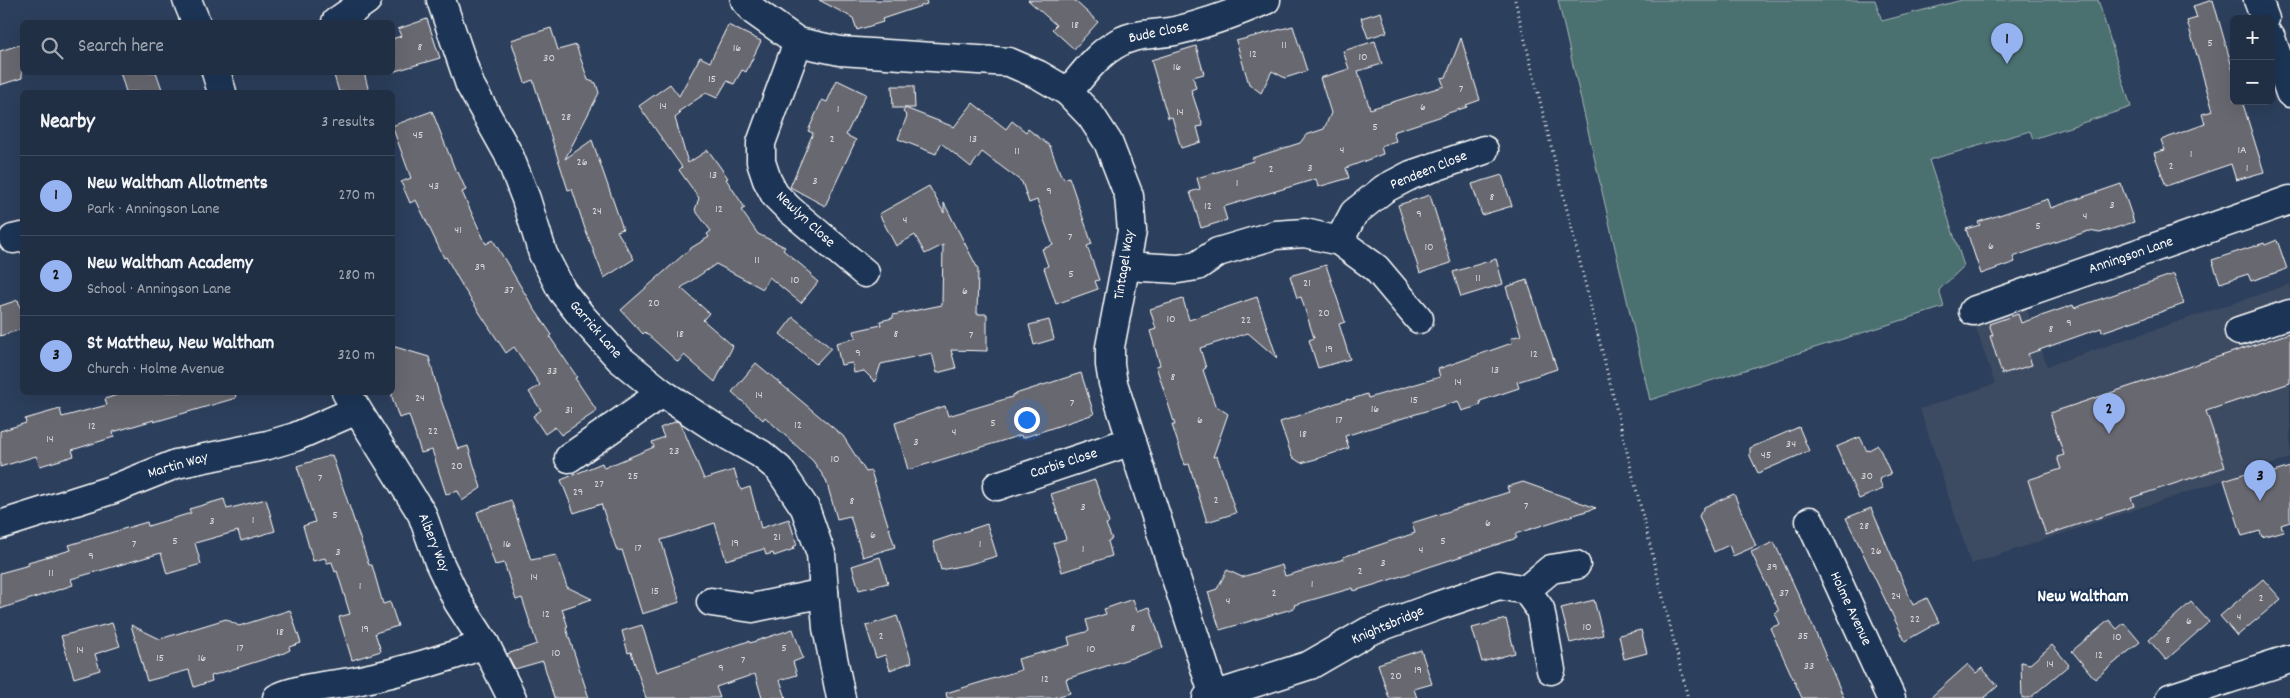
<!DOCTYPE html>
<meta charset="utf-8">
<style>
body{margin:0;font-family:Dekko,sans-serif;background:#2d3b50;color:#f1f3f6}
.controls{position:absolute;right:15px;top:15px;display:grid;overflow:hidden;border-radius:8px;box-shadow:0 5px 20px #0002}
.controls button{width:45px;height:45px;display:grid;place-items:center;padding:0;border:0;border-bottom:1px solid #3e4a5e;background:#212f45;color:#f1f3f6;font:25px sans-serif}
.you{position:absolute;left:1026px;top:419px;width:18px;height:18px;margin:-12px;border:4px solid #fff;border-radius:50%;background:#1a73e8;box-shadow:0 0 0 8px #1a73e833}
.badge{display:grid;place-items:center;width:32px;height:32px;border-radius:50%;background:#95b2f1;color:#111;font-size:16px;font-weight:700}
.pin{position:absolute;translate:-50% -41px;filter:drop-shadow(0 1px 2px #0008)}
.pin::after{content:'';position:absolute;top:26px;width:18px;height:15px;background:inherit;clip-path:polygon(0 0,100% 0,50% 100%)}
.list{margin:0;padding:0;list-style:none}
h2{display:flex;justify-content:space-between;align-items:center;height:65px;margin:0;padding:0 20px;font-size:21px}
h2 small{font-size:16px;font-weight:400;color:#a2a9b3}
.list li{display:grid;grid-template-columns:32px 1fr auto;gap:15px;align-items:center;box-sizing:border-box;height:80px;padding:0 20px;border-top:1px solid #3e4a5e}
.list b{display:block;font-size:19px;white-space:nowrap}
.list p{margin:0;font-size:16px;white-space:nowrap;color:#a2a9b3}
.list em{font-size:16px;font-style:normal;color:#a2a9b3}
.icon{flex:none;width:28px;height:28px;fill:none;stroke:currentColor;stroke-width:2;stroke-linecap:round;stroke-linejoin:round}
.map{position:relative;flex:none;width:2290px;height:698px;overflow:hidden}
.search{position:absolute;background:#212f45;box-shadow:0 5px 20px #0002;left:20px;top:20px;width:375px;height:55px;display:flex;align-items:center;gap:12px;box-sizing:border-box;padding:0 18px;border-radius:8px;color:#a2a9b3;font-size:19px}
.panel{position:absolute;background:#212f45;box-shadow:0 5px 20px #0002;left:20px;top:90px;width:375px;height:305px;border-radius:8px}
.map>svg:first-child{display:block}
</style>
<div class="map">
<svg width="2290" height="698" viewBox="0 0 2290 698">
<rect width="100%" height="100%" fill="#2c3f5c"/>
<filter id="ink" filterUnits="userSpaceOnUse"><feTurbulence type="fractalNoise" baseFrequency=".02" numOctaves="2"/><feDisplacementMap in="SourceGraphic" scale="10" xChannelSelector="R" yChannelSelector="G"/><feConvolveMatrix kernelMatrix="1 2 1 2 8 2 1 2 1" color-interpolation-filters="sRGB"/></filter>
<g filter="url(#ink)">
<polygon fill="#3e4b62" points="2290,284 2290,458 1971,564 1920,409 1995,384 1975,325 2026,308 2047,366"/>
<polygon fill="#4b6f70" stroke="#a5b7b8" points="1558,0 1875,0 1882,21 1962,0 2098,0 2131,107 2033,139 2030,131 1929,160 1964,266 1939,290 1944,307 1650,400"/>
<g fill="#676771" stroke="#fff">
<polygon points="819,0 926,0 927,4 882,19 883,22 857,30 853,18"/>
<polygon points="1028,0 1074,0 1098,22 1074,49 1052,29 1056,25"/>
<polygon points="2213,0 2234,74 2234,101 2242,101 2264,172 2236,180 2231,164 2166,186 2154,153 2165,150 2161,140 2205,124 2202,114 2213,111 2187,21 2197,18 2193,6"/>
<polygon points="1381,12 1387,32 1368,38 1361,18"/>
<polygon points="427,19 440,58 392,72 392,39 401,36 398,29"/>
<polygon points="728,25 761,41 746,72 742,70 734,84 727,81 717,98 706,93 678,112 680,114 675,118 688,163 708,150 728,178 726,179 745,208 741,210 758,234 785,247 783,250 812,274 811,276 818,282 801,303 769,277 763,289 716,264 681,288 709,313 703,320 733,346 715,382 684,355 678,362 645,332 643,334 621,310 691,248 709,237 707,234 711,231 695,210 699,198 679,170 682,167 639,106 670,84 679,96 700,57 710,62"/>
<polygon points="1293,26 1307,71 1285,78 1272,71 1261,93 1249,84 1236,41"/>
<polygon points="551,28 558,50 576,45 588,80 596,83 599,93 565,159 592,140 623,229 617,231 634,259 604,278 585,229 572,189 568,190 533,80 525,83 511,40"/>
<polygon points="1461,38 1480,100 1466,105 1467,107 1445,114 1445,115 1393,132 1396,141 1381,146 1383,154 1346,168 1349,178 1318,187 1316,179 1223,207 1227,220 1201,228 1190,192 1200,189 1197,178 1253,161 1252,158 1300,143 1306,135 1324,129 1331,113 1320,78 1349,69 1343,51 1375,41 1382,64 1358,71 1370,109 1444,86 1441,78 1446,77"/>
<polygon points="22,44 22,78 0,85 0,51"/>
<polygon points="1196,46 1204,74 1193,77 1196,88 1191,90 1203,126 1197,127 1201,142 1181,148 1172,117 1168,118 1151,60"/>
<polygon points="120,72 156,72 163,92 126,92"/>
<polygon points="333,72 364,72 369,92 339,92"/>
<polygon points="837,80 866,94 846,135 856,140 825,206 790,187 813,133 808,131 822,100 827,102"/>
<polygon points="892,86 914,86 915,108 905,108 954,127 973,103 1006,129 1012,121 1026,132 1028,129 1050,146 1060,173 1064,179 1069,177 1092,244 1087,246 1099,280 1095,281 1098,289 1056,304 1044,268 1048,266 1042,249 1053,245 1037,200 1029,203 1022,182 982,152 971,167 941,143 936,154 898,139 907,116 903,112 905,108 893,108"/>
<polygon points="432,111 456,172 458,172 466,190 462,192 486,244 493,240 533,307 552,335 550,337 577,377 575,378 597,411 561,435 555,427 545,434 533,416 541,410 529,392 540,385 514,347 506,353 464,289 446,257 444,258 416,200 410,203 401,182 411,178 392,126"/>
<polygon points="1502,175 1512,206 1482,215 1472,184"/>
<polygon points="2121,184 2134,222 2100,233 2089,231 2061,240 2013,257 2015,262 1981,274 1966,229 1980,225 1978,222 2048,199 2051,208"/>
<polygon points="929,186 944,213 944,203 978,269 977,314 987,314 987,351 951,350 956,368 937,373 932,353 881,364 875,382 864,371 854,373 852,363 841,365 836,343 856,338 854,331 881,325 880,321 893,318 893,315 942,305 943,245 925,254 915,235 896,246 879,214"/>
<polygon points="1430,195 1451,263 1420,273 1398,205"/>
<polygon points="2277,240 2287,269 2251,281 2248,274 2220,283 2212,260 2264,243 2265,245"/>
<polygon points="1496,259 1503,284 1461,297 1453,272"/>
<polygon points="1326,265 1345,322 1339,324 1350,359 1318,368 1309,340 1314,338 1301,297 1297,298 1290,276"/>
<polygon points="2174,274 2184,304 2102,332 2101,328 2028,354 2032,365 2002,374 1990,336 1993,335 1989,324 2018,314 2021,323 2073,305 2074,308"/>
<polygon points="1527,280 1557,369 1517,382 1519,388 1480,401 1481,405 1462,411 1458,401 1345,436 1349,448 1316,459 1301,463 1292,457 1280,422 1348,399 1349,400 1367,394 1368,398 1440,377 1438,369 1512,343 1511,338 1521,335 1506,287"/>
<polygon points="1257,297 1277,358 1248,333 1200,348 1206,368 1203,370 1215,405 1228,414 1213,457 1217,456 1236,513 1207,522 1189,464 1185,465 1172,425 1175,425 1156,366 1160,365 1150,331 1156,329 1150,309 1183,299 1189,320"/>
<polygon points="18,300 22,312 22,329 0,336 0,306"/>
<polygon points="793,317 831,348 816,364 780,334"/>
<polygon points="1049,320 1054,339 1034,345 1029,325"/>
<polygon points="2290,333 2290,383 2206,411 2225,467 2131,498 2134,506 2046,535 2028,480 2061,469 2057,457 2064,455 2050,413"/>
<polygon points="392,346 429,357 438,391 458,449 468,446 481,488 462,501 458,491 446,494 432,450 421,453 409,415 399,418 392,397"/>
<polygon points="756,363 843,436 866,472 871,471 895,547 863,557 850,516 837,519 826,480 813,461 765,417 763,420 732,392"/>
<polygon points="1081,373 1094,414 1022,438 1021,435 908,470 895,423 945,406 948,416 1012,397 1012,395"/>
<polygon points="126,392 235,392 236,398 154,422 154,420 113,432 114,437 72,450 74,456 40,466 36,456 0,467 0,431 26,423 25,419 60,409 62,417 107,405 105,399"/>
<polygon points="677,421 681,424 704,479 734,470 741,490 750,487 761,528 789,519 797,545 793,547 794,549 774,556 773,553 766,555 764,549 726,560 715,523 661,540 680,602 642,614 622,550 617,551 601,504 574,513 561,480 602,463 604,468 654,447 652,442 664,437 660,428"/>
<polygon points="1799,427 1809,451 1758,473 1750,456 1750,448"/>
<polygon points="1860,437 1867,451 1878,445 1891,474 1879,479 1883,489 1859,499 1836,447"/>
<polygon points="332,455 369,565 372,565 383,604 390,602 398,626 375,633 381,651 352,660 339,617 350,614 337,571 335,572 332,562 327,563 325,558 313,561 303,526 315,522 297,466"/>
<polygon points="2290,467 2290,522 2281,525 2283,531 2262,537 2260,531 2242,536 2224,480 2262,468 2264,475"/>
<polygon points="1095,480 1109,523 1106,524 1112,539 1108,541 1112,556 1062,572 1053,543 1066,539 1051,494"/>
<polygon points="1523,482 1596,508 1515,534 1517,538 1377,584 1354,591 1353,588 1294,605 1295,608 1220,630 1208,592 1217,589 1227,570 1242,577 1282,565 1285,576 1344,559 1343,557 1415,533 1412,523 1509,492 1507,487"/>
<polygon points="1734,494 1756,546 1733,556 1729,545 1714,552 1699,516 1704,507"/>
<polygon points="224,499 227,509 266,499 275,531 241,541 238,531 195,543 201,564 167,574 161,553 71,579 73,585 0,609 0,573 29,565 28,562 71,550 69,545 147,522 148,526 191,513 189,509"/>
<polygon points="511,500 531,560 556,555 567,587 592,599 562,609 568,627 566,628 589,698 554,698 543,661 515,669 507,654 537,644 522,598 516,600 504,563 495,565 477,512"/>
<polygon points="1871,508 1913,605 1927,598 1939,622 1905,641 1846,518"/>
<polygon points="987,524 997,556 970,564 941,570 933,542"/>
<polygon points="1774,542 1806,611 1844,698 1802,698 1770,628 1780,624 1775,613 1779,611 1751,552"/>
<polygon points="880,557 888,583 859,590 852,566"/>
<polygon points="2263,579 2281,599 2237,636 2220,616"/>
<polygon points="1133,599 1137,611 1150,607 1163,648 1066,679 1070,693 1052,698 947,698 946,693 1021,670 1018,659 1070,645 1068,637 1089,631 1086,620 1106,614 1104,609"/>
<polygon points="1594,600 1603,635 1570,643 1561,608"/>
<polygon points="2191,602 2209,622 2166,660 2149,640"/>
<polygon points="290,610 301,643 289,647 290,650 284,653 211,676 212,681 194,687 189,670 147,681 131,625 160,639 226,619 239,626"/>
<polygon points="897,616 912,662 890,670 885,655 876,658 866,626"/>
<polygon points="1506,619 1515,653 1482,662 1472,628"/>
<polygon points="2109,620 2117,629 2124,623 2140,642 2095,679 2072,651"/>
<polygon points="112,623 120,646 95,654 100,670 74,678 61,636"/>
<polygon points="642,625 657,672 749,641 750,643 793,629 803,658 793,662 797,675 780,680 786,698 762,698 755,674 716,687 720,698 646,698 631,652 628,653 622,631"/>
<polygon points="1641,630 1647,653 1624,659 1619,635"/>
<polygon points="2052,645 2069,665 2030,698 2022,698 2021,662 2030,664"/>
<polygon points="1421,650 1432,684 1414,689 1417,698 1389,698 1378,664"/>
<polygon points="1968,664 1976,673 1982,668 1998,686 1984,698 1930,698"/>
</g>
<g fill="none" stroke-linecap="round" stroke-linejoin="round">
<defs>
<g id="minor">
<polyline points="187,0 196,22"/>
<polyline points="441,0 470,85 509,155 526,199 543,254 562,291 583,318 620,359 662,393 720,431 761,454 779,469 805,508 821,554 827,628 841,698"/>
<polyline points="745,0 754,11 798,42 840,51 1009,62 1039,75 1068,92 1091,116 1108,142 1129,196 1132,231 1110,347 1110,365 1113,383 1214,696"/>
<polyline points="2258,0 2265,19"/>
<polyline points="336,22 367,0"/>
<polyline points="2271,38 2290,93"/>
<polyline points="798,42 761,143 761,162 767,180 775,195 789,209 865,273"/>
<polyline points="216,72 222,92"/>
<path d="M1068 92C1082 76 1095 57 1113 46 1135 31 1155 36 1179 30 1209 23 1238 12 1266 0"/>
<polyline points="13,239 22,237"/>
<polyline points="1339,241 1354,213 1384,189 1411,175 1484,150"/>
<polyline points="1126,266 1178,269 1197,266 1218,252 1275,235 1305,233 1339,241 1376,268 1419,319"/>
<polyline points="1973,311 2290,200"/>
<polyline points="2239,331 2290,314"/>
<polyline points="346,392 422,514 439,562 458,602 485,644 512,698"/>
<polyline points="569,458 662,393"/>
<polyline points="997,486 1132,441"/>
<polyline points="1810,521 1891,698"/>
<polyline points="0,525 111,490 176,464 268,445 295,437 357,410"/>
<polyline points="1526,590 1551,569 1576,565"/>
<polyline points="711,602 752,608 824,593"/>
<path d="M277 698C301 687 330 686 356 681 400 672 443 660 485 644"/>
<polyline points="1207,698 1310,665 1369,631 1437,606 1499,585 1526,590 1540,609 1551,670"/>
<polyline points="2170,698 2290,659"/>
</g>
</defs>
<use href="#minor" stroke="#fff" stroke-width="31"/>
<polyline stroke="#fff" stroke-width="3" stroke-dasharray="1 4" stroke-linecap="butt" points="1515,0 1688,698"/>
<use href="#minor" stroke="#1d3557" stroke-width="28"/>
</g>
</g>
<g text-anchor="middle" dominant-baseline="central" stroke-width="4.5" stroke-linejoin="round" paint-order="stroke">
<g font-size="12" fill="#d9d9dc">
<text x="1075" y="25">18</text>
<text x="2210" y="43">5</text>
<text x="1284" y="45">11</text>
<text x="420" y="47">8</text>
<text x="737" y="48">16</text>
<text x="1253" y="54">12</text>
<text x="1363" y="57">10</text>
<text x="549" y="58">30</text>
<text x="1177" y="67">16</text>
<text x="712" y="79">15</text>
<text x="1461" y="89">7</text>
<text x="663" y="106">14</text>
<text x="1423" y="107">6</text>
<text x="838" y="109">1</text>
<text x="1180" y="112">14</text>
<text x="566" y="117">28</text>
<text x="1375" y="127">5</text>
<text x="418" y="135">45</text>
<text x="832" y="139">2</text>
<text x="973" y="139">13</text>
<text x="1342" y="150">4</text>
<text x="2242" y="150">1A</text>
<text x="1017" y="151">11</text>
<text x="2191" y="154">1</text>
<text x="582" y="162">26</text>
<text x="2171" y="166">2</text>
<text x="1310" y="168">3</text>
<text x="2247" y="168">1</text>
<text x="1271" y="169">2</text>
<text x="713" y="175">13</text>
<text x="815" y="181">3</text>
<text x="1237" y="183">1</text>
<text x="434" y="186">43</text>
<text x="1049" y="191">9</text>
<text x="1492" y="197">8</text>
<text x="2112" y="205">3</text>
<text x="1208" y="206">12</text>
<text x="719" y="209">12</text>
<text x="597" y="211">24</text>
<text x="1419" y="214">9</text>
<text x="2085" y="216">4</text>
<text x="905" y="220">4</text>
<text x="2038" y="226">5</text>
<text x="458" y="230">41</text>
<text x="1070" y="237">7</text>
<text x="1991" y="246">6</text>
<text x="1429" y="247">10</text>
<text x="757" y="260">11</text>
<text x="480" y="267">39</text>
<text x="1071" y="274">5</text>
<text x="1478" y="278">11</text>
<text x="795" y="280">10</text>
<text x="1307" y="283">21</text>
<text x="509" y="290">37</text>
<text x="965" y="291">6</text>
<text x="654" y="303">20</text>
<text x="1324" y="313">20</text>
<text x="1171" y="319">10</text>
<text x="1246" y="320">22</text>
<text x="2069" y="323">9</text>
<text x="2051" y="329">8</text>
<text x="680" y="334">18</text>
<text x="896" y="334">8</text>
<text x="971" y="335">7</text>
<text x="1329" y="349">19</text>
<text x="858" y="353">9</text>
<text x="1534" y="354">12</text>
<text x="1495" y="370">13</text>
<text x="552" y="371">33</text>
<text x="1173" y="377">8</text>
<text x="1458" y="382">14</text>
<text x="759" y="395">14</text>
<text x="420" y="398">24</text>
<text x="1414" y="400">15</text>
<text x="1072" y="403">7</text>
<text x="1375" y="409">16</text>
<text x="569" y="410">31</text>
<text x="1200" y="420">6</text>
<text x="1339" y="420">17</text>
<text x="993" y="423">5</text>
<text x="798" y="425">12</text>
<text x="92" y="426">12</text>
<text x="433" y="431">22</text>
<text x="954" y="432">4</text>
<text x="1303" y="434">18</text>
<text x="50" y="439">14</text>
<text x="916" y="442">3</text>
<text x="1791" y="444">34</text>
<text x="674" y="451">23</text>
<text x="1766" y="455">45</text>
<text x="835" y="459">10</text>
<text x="457" y="466">20</text>
<text x="633" y="476">25</text>
<text x="1867" y="476">30</text>
<text x="320" y="478">7</text>
<text x="599" y="484">27</text>
<text x="578" y="492">29</text>
<text x="1216" y="500">2</text>
<text x="852" y="501">8</text>
<text x="1526" y="506">7</text>
<text x="1083" y="507">3</text>
<text x="335" y="515">5</text>
<text x="253" y="520">1</text>
<text x="212" y="521">3</text>
<text x="1488" y="523">6</text>
<text x="1864" y="526">28</text>
<text x="873" y="535">6</text>
<text x="777" y="537">21</text>
<text x="175" y="541">5</text>
<text x="1443" y="541">5</text>
<text x="735" y="543">19</text>
<text x="134" y="544">7</text>
<text x="507" y="544">16</text>
<text x="980" y="544">1</text>
<text x="638" y="548">17</text>
<text x="1083" y="549">1</text>
<text x="1421" y="550">4</text>
<text x="1876" y="551">26</text>
<text x="338" y="552">3</text>
<text x="91" y="556">9</text>
<text x="1383" y="563">3</text>
<text x="1772" y="567">39</text>
<text x="1360" y="571">2</text>
<text x="51" y="573">11</text>
<text x="534" y="577">14</text>
<text x="1312" y="584">1</text>
<text x="360" y="586">1</text>
<text x="655" y="591">15</text>
<text x="1274" y="593">2</text>
<text x="1784" y="593">37</text>
<text x="1896" y="596">24</text>
<text x="2261" y="598">2</text>
<text x="1228" y="601">4</text>
<text x="546" y="614">12</text>
<text x="2239" y="617">4</text>
<text x="1915" y="619">22</text>
<text x="2189" y="621">6</text>
<text x="1587" y="627">10</text>
<text x="1133" y="628">8</text>
<text x="365" y="629">19</text>
<text x="280" y="632">18</text>
<text x="881" y="636">2</text>
<text x="1803" y="636">35</text>
<text x="2117" y="637">10</text>
<text x="2168" y="640">8</text>
<text x="240" y="648">17</text>
<text x="784" y="648">5</text>
<text x="1091" y="649">10</text>
<text x="80" y="650">14</text>
<text x="556" y="653">10</text>
<text x="2099" y="655">12</text>
<text x="160" y="658">15</text>
<text x="202" y="658">16</text>
<text x="743" y="660">7</text>
<text x="2050" y="664">14</text>
<text x="1809" y="666">33</text>
<text x="721" y="668">9</text>
<text x="1418" y="670">19</text>
<text x="1396" y="676">20</text>
<text x="1045" y="679">12</text>
</g>
<g font-size="15" fill="#fff" stroke="#1d3557">
<text transform="translate(1159 33) rotate(-12)">Bude Close</text>
<text transform="translate(1429 171) rotate(-22)">Pendeen Close</text>
<text transform="translate(805 220) rotate(43)">Newlyn Close</text>
<text transform="translate(2131 256) rotate(-19)">Anningson Lane</text>
<text transform="translate(1125 265) rotate(-81)">Tintagel Way</text>
<text transform="translate(595 330) rotate(49)">Garrick Lane</text>
<text transform="translate(1064 464) rotate(-18)">Carbis Close</text>
<text transform="translate(178 466) rotate(-16)">Martin Way</text>
<text transform="translate(433 543) rotate(68)">Albery Way</text>
<text transform="translate(1850 609) rotate(65)">Holme Avenue</text>
<text transform="translate(1388 626) rotate(-23)">Knightsbridge</text>
</g>
<g font-size="18" font-weight="bold" fill="#fff" stroke="#1d3557">
<text x="2083" y="597">New Waltham</text>
</g>
</g>
</svg>
<div class="controls">
<button>+</button>
<button>−</button>
</div>
<div class="you"></div>
<div class="pin badge" style="left:2007px;top:64px">1</div>
<div class="pin badge" style="left:2109px;top:434px">2</div>
<div class="pin badge" style="left:2260px;top:501px">3</div>
<div class="search"><svg class="icon" aria-label="search" viewBox="0 0 24 24"><circle cx="10" cy="10" r="6"/><path d="M15 15l6 6"/></svg>Search here</div>
<section class="panel">
<h2>Nearby<small>3 results</small></h2>
<ul class="list">
<li><span class="badge">1</span><div><b>New Waltham Allotments</b><p>Park · Anningson Lane</p></div><em>270 m</em></li>
<li><span class="badge">2</span><div><b>New Waltham Academy</b><p>School · Anningson Lane</p></div><em>280 m</em></li>
<li><span class="badge">3</span><div><b>St Matthew, New Waltham</b><p>Church · Holme Avenue</p></div><em>320 m</em></li>
</ul>
</section>
</div>
